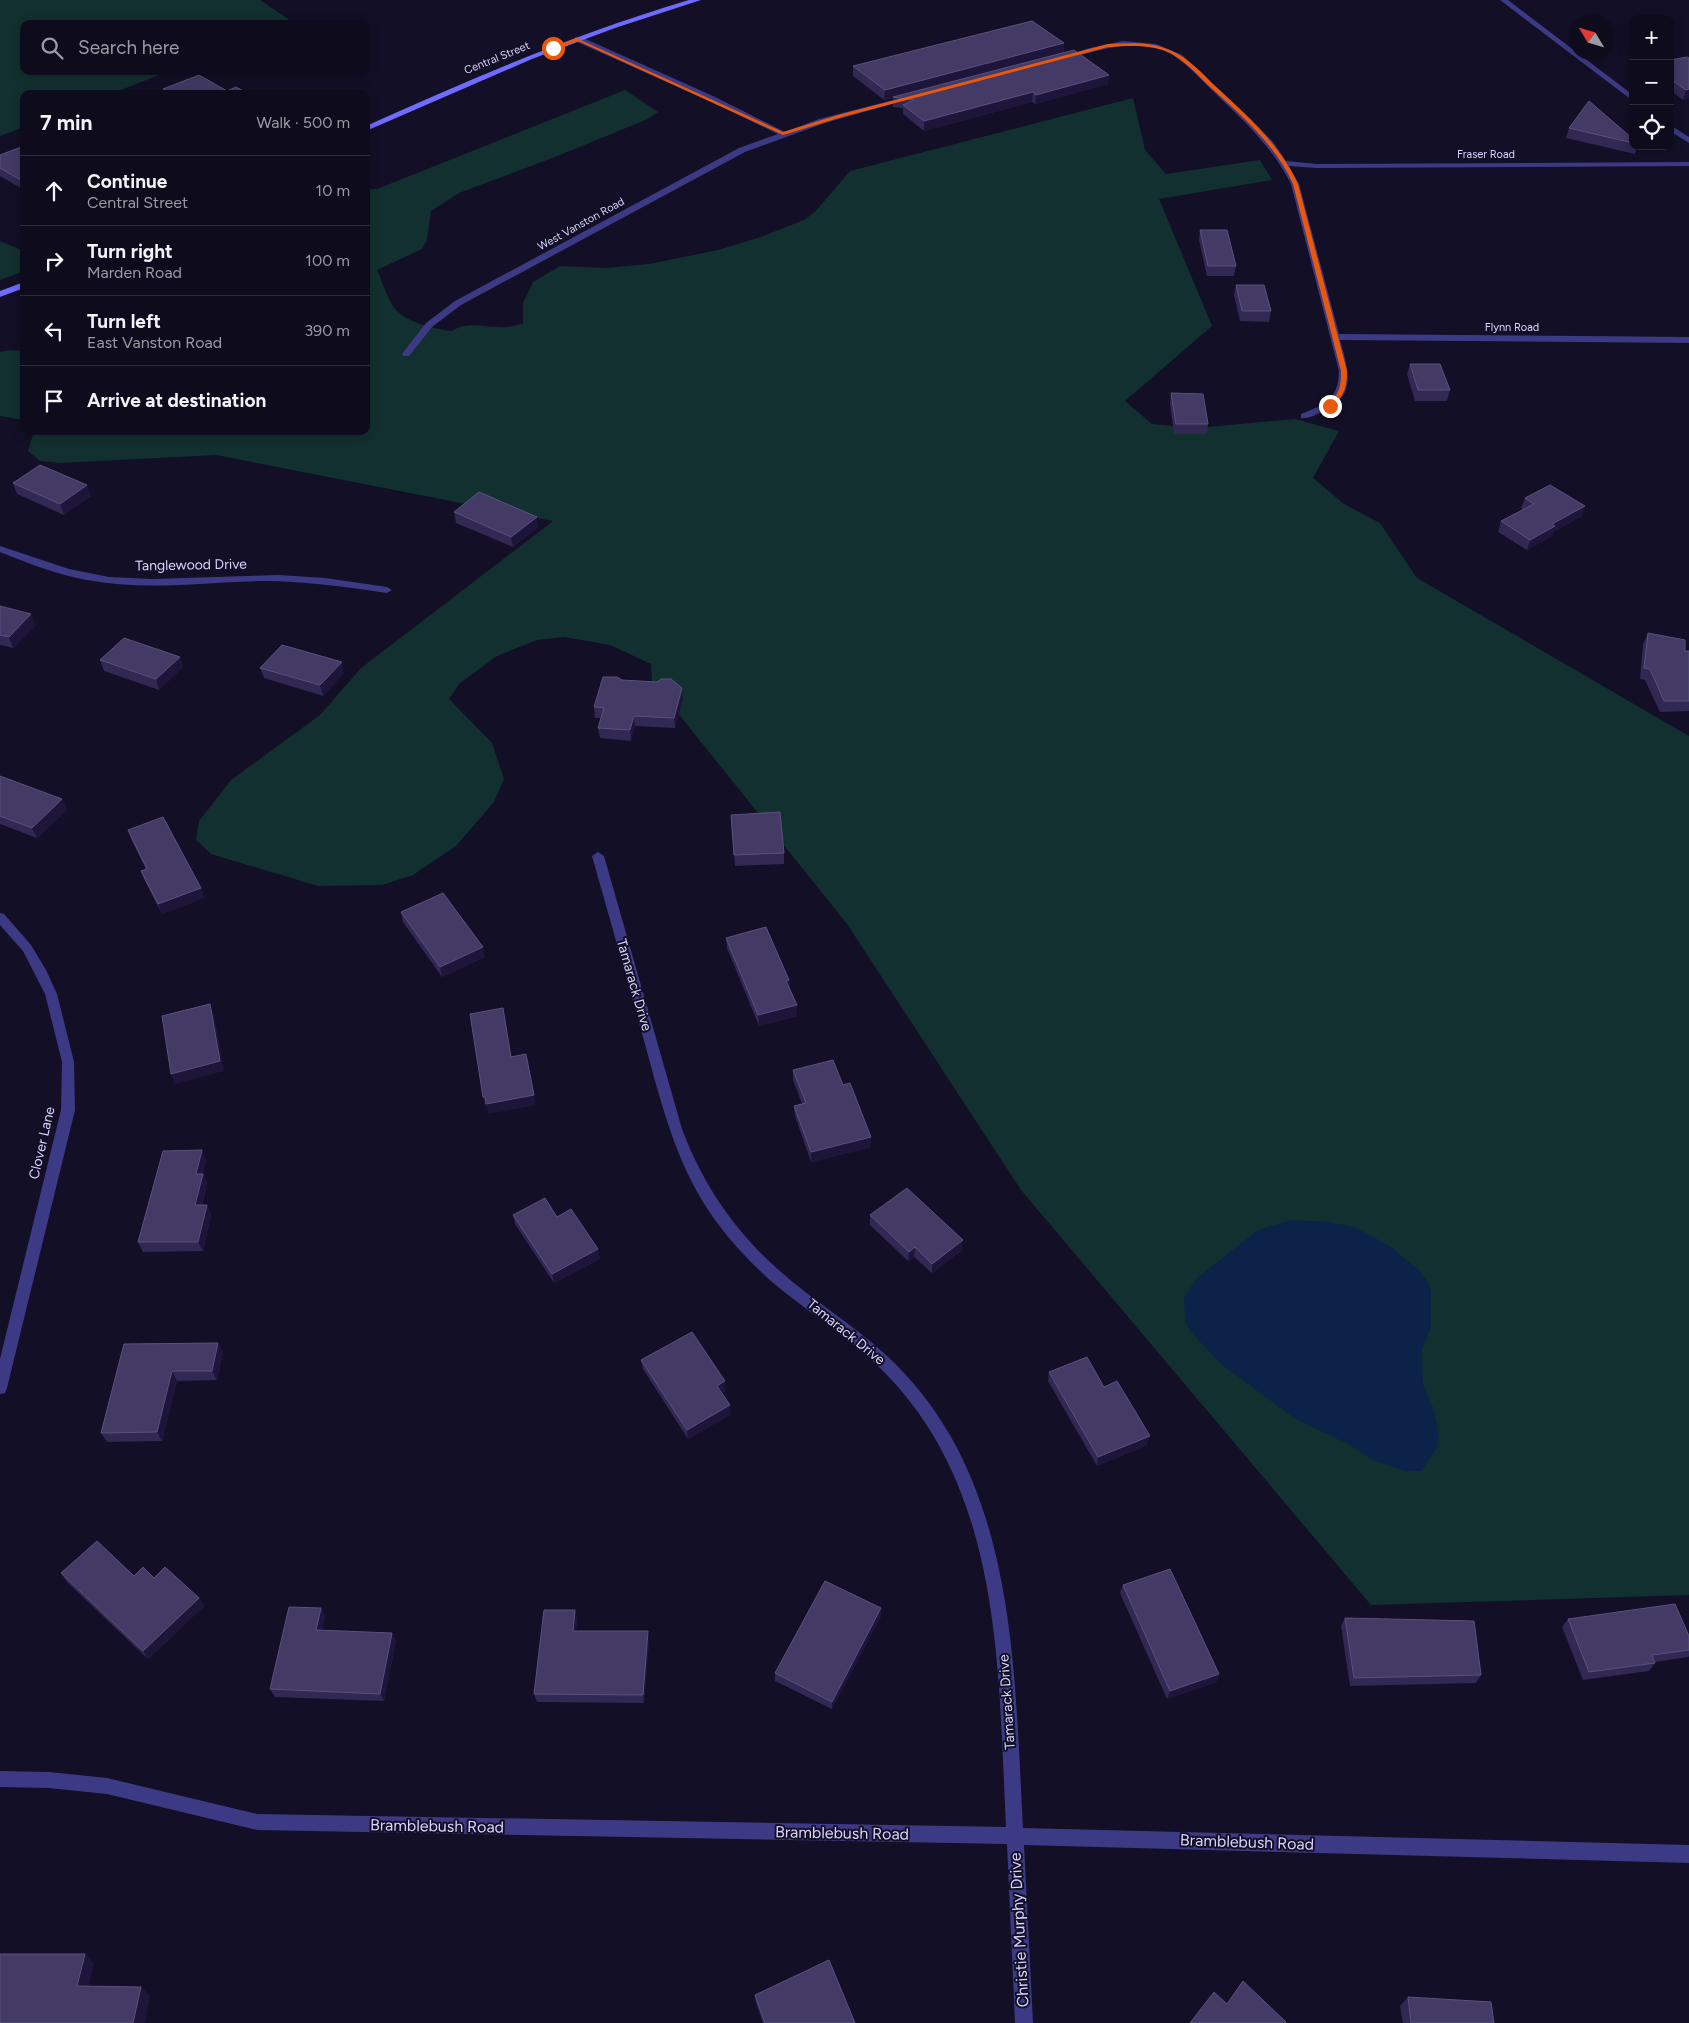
<!DOCTYPE html>
<meta charset="utf-8">
<style>
body{margin:0;font-family:Figtree,sans-serif;background:#171425;color:#f1f3f6}
.controls{position:absolute;right:15px;top:15px;display:grid;overflow:hidden;border-radius:10px;box-shadow:0 2px 12px #0003}
.controls button{width:45px;height:45px;display:grid;place-items:center;padding:0;border:0;border-bottom:1px solid #2e2b3b;background:#0e0b1c;color:#f1f3f6;font:25px sans-serif}
.compass{position:absolute;left:1569px;top:15px;width:45px;height:45px;border-radius:50%;background:#0e0b1c;box-shadow:0 2px 12px #0003;rotate:308deg}
.stop{position:absolute;width:15px;height:15px;margin:-11px;border:4px solid #ea580c;border-radius:50%;background:#fff}
.stop.end{background:#ea580c;border-color:#fff;box-shadow:0 1px 5px #0008}
.list{margin:0;padding:0;list-style:none}
h2{display:flex;justify-content:space-between;align-items:center;height:65px;margin:0;padding:0 20px;font-size:21px}
h2 small{font-size:16px;font-weight:400;color:#9b9ba3}
.list li{display:grid;grid-template-columns:32px 1fr auto;gap:15px;align-items:center;box-sizing:border-box;height:70px;padding:0 20px;border-top:1px solid #2e2b3b}
.list b{display:block;font-size:19px;white-space:nowrap}
.list p{margin:0;font-size:16px;white-space:nowrap;color:#9b9ba3}
.list em{font-size:16px;font-style:normal;color:#9b9ba3}
.icon{flex:none;width:28px;height:28px;fill:none;stroke:currentColor;stroke-width:2;stroke-linecap:round;stroke-linejoin:round}
.map{position:relative;flex:none;width:1689px;height:2023px;overflow:hidden}
.search{position:absolute;background:#0e0b1c;box-shadow:0 2px 12px #0003;left:20px;top:20px;width:350px;height:55px;display:flex;align-items:center;gap:12px;box-sizing:border-box;padding:0 18px;border-radius:10px;color:#9b9ba3;font-size:19px}
.panel{position:absolute;background:#0e0b1c;box-shadow:0 2px 12px #0003;left:20px;top:90px;width:350px;height:345px;border-radius:10px}
.map>svg:first-child{display:block}
</style>
<div class="map">
<svg width="1689" height="2023" viewBox="0 0 1689 2023">
<rect width="100%" height="100%" fill="#130f26"/>
<g fill="#12302f">
<polygon points="0,0 260,0 294,23 24,24 24,71 169,71 111,94 24,94 24,127 0,136"/>
<path d="M625 90 658 112 648 119 555 157 459 193 431 211 427 240 422 249 377 270C382 281 386 295 393 306 403 322 435 329 452 331 467 321 482 327 499 327 507 328 515 325 523 324V303L533 282 560 266 606 268 649 264 718 250 761 237 804 220 815 212 850 171 1133 98 1145 150 1166 174 1260 160 1272 180 1159 199 1212 326 1125 401 1152 424 1197 428 1295 419 1339 431 1313 478 1344 504 1380 523 1417 578 1689 736V1595L1371 1605 1021 1190 847 924 652 681 651 664 610 645 564 637 537 640 497 656 460 683 449 699 492 743 504 779 494 802 456 846 413 875 382 885 318 886 211 854 196 840 199 821 231 780 320 715 361 668 553 521 216 455 61 463 40 461 28 451 34 431H366V189H377Z"/>
<polygon points="0,241 24,251 24,271 0,280"/>
<polygon points="10,350 24,351 24,420 0,416 0,352"/>
</g>
<polygon fill="#0c2248" points="1291,1220 1329,1222 1354,1227 1388,1245 1419,1270 1427,1280 1431,1291 1431,1326 1422,1349 1423,1385 1434,1410 1439,1436 1437,1448 1421,1471 1405,1471 1373,1460 1348,1444 1294,1418 1221,1364 1192,1333 1185,1322 1184,1298 1196,1279 1258,1230"/>
<g fill="none" stroke-linecap="round" stroke-linejoin="round">
<g fill="#3d3a85" fill-rule="evenodd">
<polygon points="1500,0 1508,0 1633,95 1633,101"/>
<polygon points="575,37 581,37 713,96 785,132 819,119 909,96 913,98 825,123 745,152 461,305 432,327 409,356 403,356 402,354 426,323 455,301 739,148 778,134 707,100 575,41"/>
<path d="M1123 41 1156 44 1182 55 1251 119 1273 142 1286 161 1317 164 1689 162V166L1317 168 1289 166 1299 184 1339 334 1689 337V343L1340 340C1348 369 1358 396 1323 411 1316 415 1308 419 1301 418V414C1326 404 1338 400 1339 371L1291 184C1272 146 1243 120 1213 91 1195 74 1178 52 1152 47 1121 41 1092 53 1062 60L1058 58 1090 48Z"/>
<polygon points="1670,125 1689,137 1689,143 1670,131"/>
<path d="M0 546 69 569 109 577 153 579 278 575 325 578 387 587 392 590 387 593C346 587 304 581 262 581 204 582 145 591 87 580 57 575 28 563 0 552Z"/>
<path d="M598 852 604 856 682 1129C703 1185 736 1233 781 1272 815 1302 854 1325 887 1356 1017 1476 1014 1665 1023 1828L1689 1845V1863L1024 1845 1033 2023H1015L1007 1844 257 1830 107 1794 49 1788 0 1787V1771L49 1772 107 1778 257 1814 1006 1827C998 1667 1003 1487 879 1367 846 1335 806 1311 771 1281 745 1258 721 1231 703 1202 672 1151 659 1094 643 1037 626 976 609 916 592 856Z"/>
<polygon points="0,913 4,914 31,945 46,970 57,994 74,1062 75,1110 7,1388 5,1393 0,1394 0,1359 61,1110 62,1062 45,994 23,951 0,925"/>
</g>
<g fill="#6f6bff" fill-rule="evenodd">
<path d="M689 0H701L615 28 532 59 366 131V126C472 78 578 33 689 0Z"/>
<polygon points="24,282 24,288 0,297 0,291"/>
</g>
</g>
<g fill="#312854">
<polygon points="1064,43 1064,52 1108,84 1035,104 1032,102 924,131 903,114 903,108 893,107 893,98 884,100 853,76 853,66"/>
<polygon points="1689,58 1689,98 1683,100 1670,90 1670,60"/>
<polygon points="163,89 227,91 245,92 253,94 164,94"/>
<polygon points="1569,128 1633,139 1633,146 1637,146 1635,154 1566,138"/>
<polygon points="24,146 24,190 0,176 0,155"/>
<polygon points="1200,230 1236,266 1234,276 1207,276 1199,240"/>
<polygon points="1236,285 1271,311 1269,322 1240,321 1234,295"/>
<polygon points="1410,364 1450,390 1447,401 1415,401 1407,374"/>
<polygon points="1171,393 1208,424 1207,434 1174,434 1170,404"/>
<polygon points="13,483 91,496 64,515 17,494"/>
<polygon points="1525,498 1582,516 1553,532 1552,536 1527,550 1498,532 1501,521 1523,510 1521,508"/>
<polygon points="454,512 538,527 513,547 456,523"/>
<polygon points="0,606 36,625 13,648 0,645"/>
<polygon points="1648,633 1685,651 1689,651 1689,711 1660,712 1645,680 1640,679 1643,644"/>
<polygon points="180,657 183,667 159,690 104,671 100,660"/>
<polygon points="260,668 344,673 323,696 264,678"/>
<polygon points="622,680 683,699 675,728 635,726 631,741 600,738 598,728 601,718 595,718 594,707"/>
<polygon points="0,776 62,799 67,810 37,838 0,824"/>
<polygon points="731,815 784,853 784,864 735,866"/>
<polygon points="128,830 201,888 204,898 162,914 145,881 141,871 146,869 132,841"/>
<polygon points="401,912 485,957 442,977 403,922"/>
<polygon points="726,938 789,980 790,988 797,1016 759,1026 727,948"/>
<polygon points="793,1070 843,1085 871,1147 811,1162 795,1116 794,1106 802,1104 793,1080"/>
<polygon points="206,1160 203,1174 207,1183 202,1205 207,1205 211,1215 203,1251 143,1252 138,1242"/>
<polygon points="513,1215 557,1217 598,1249 600,1259 554,1283 515,1224"/>
<polygon points="870,1215 962,1250 932,1273 914,1257 908,1261 870,1225"/>
<polygon points="218,1343 223,1352 217,1380 177,1381 162,1441 107,1442 101,1433 124,1344"/>
<polygon points="641,1360 726,1391 722,1393 731,1414 688,1439 643,1369"/>
<polygon points="1049,1372 1147,1445 1097,1466 1048,1381"/>
<polygon points="61,1573 134,1576 199,1598 204,1606 148,1659 67,1582"/>
<polygon points="1123,1585 1219,1674 1216,1682 1167,1699 1120,1593"/>
<polygon points="321,1608 325,1616 322,1630 396,1641 384,1701 275,1697 270,1689"/>
<polygon points="575,1610 577,1618 576,1631 649,1640 644,1703 537,1702 534,1694"/>
<polygon points="881,1616 832,1709 775,1681 775,1673"/>
<polygon points="1345,1618 1481,1675 1476,1683 1350,1686 1341,1626"/>
<polygon points="1568,1619 1689,1636 1689,1656 1688,1657 1655,1662 1655,1663 1649,1671 1583,1680 1562,1627"/>
<polygon points="755,1995 855,2023 763,2023 756,2003"/>
<polygon points="1408,1997 1494,2023 1403,2023 1400,2006"/>
</g>
<g fill="#1d163a">
<polygon points="1064,43 1064,53 884,100 885,90"/>
<polygon points="1109,75 1108,84 1035,104 1036,95"/>
<polygon points="1689,89 1689,98 1683,100 1686,90"/>
<polygon points="1033,92 1032,102 924,131 924,121"/>
<polygon points="87,485 91,496 64,515 60,504"/>
<polygon points="1585,506 1582,516 1553,532 1552,536 1527,550 1530,540 1552,524"/>
<polygon points="537,517 538,527 513,547 511,537"/>
<polygon points="31,614 36,625 13,648 9,637"/>
<polygon points="180,657 183,667 159,690 156,679"/>
<polygon points="342,662 344,673 323,696 320,685"/>
<polygon points="682,688 683,699 675,728 674,718"/>
<polygon points="634,716 635,726 631,741 630,730"/>
<polygon points="62,799 67,810 37,838 32,828"/>
<polygon points="201,888 204,898 162,914 158,904"/>
<polygon points="483,947 485,957 442,977 440,967"/>
<polygon points="789,980 790,990 786,981"/>
<polygon points="210,1004 214,1014 224,1071 175,1084 171,1074"/>
<polygon points="797,1005 797,1016 759,1026 758,1015"/>
<polygon points="526,1054 536,1105 488,1114 487,1107 485,1107 483,1097"/>
<polygon points="871,1137 871,1147 811,1162 811,1152"/>
<polygon points="202,1150 206,1160 203,1174 207,1183 199,1215 195,1205 196,1174"/>
<polygon points="207,1205 211,1215 203,1251 198,1242"/>
<polygon points="963,1240 962,1250 932,1273 932,1264"/>
<polygon points="915,1247 914,1257 908,1261 909,1252"/>
<polygon points="598,1249 600,1259 554,1283 552,1274"/>
<polygon points="218,1343 223,1352 217,1380 212,1371"/>
<polygon points="172,1371 177,1381 162,1441 157,1432"/>
<polygon points="725,1381 726,1391 718,1395 717,1386"/>
<polygon points="730,1405 731,1414 688,1439 687,1430"/>
<polygon points="1150,1436 1147,1445 1097,1466 1098,1457"/>
<polygon points="199,1598 204,1606 148,1659 143,1651"/>
<polygon points="321,1608 325,1616 320,1638 316,1630"/>
<polygon points="881,1608 881,1616 832,1709 832,1702"/>
<polygon points="575,1610 577,1618 575,1639 573,1631"/>
<polygon points="648,1631 649,1640 644,1703 643,1695"/>
<polygon points="392,1633 396,1641 384,1701 380,1694"/>
<polygon points="1219,1674 1216,1682 1167,1699 1170,1691"/>
<polygon points="85,1954 94,1963 87,1995 77,1986"/>
<polygon points="141,1987 150,1995 145,2023 133,2023"/>
</g>
<g fill="#433a66" stroke="#5a527e">
<polygon points="1032,21 1064,43 885,90 853,66"/>
<polygon points="1074,50 1109,75 1036,95 1033,92 924,121 903,105 914,100 893,97"/>
<polygon points="1687,57 1689,58 1689,89 1686,90 1670,79 1670,60"/>
<polygon points="199,75 227,91 236,87 245,92 248,91 253,94 170,94 163,89"/>
<polygon points="1589,101 1633,139 1633,143 1569,128"/>
<polygon points="24,146 24,182 0,168 0,155"/>
<polygon points="1200,230 1227,230 1236,266 1208,266"/>
<polygon points="1236,285 1264,285 1271,311 1242,311"/>
<polygon points="1410,364 1440,364 1450,390 1418,390"/>
<polygon points="1171,393 1203,394 1208,424 1176,424"/>
<polygon points="40,465 87,485 60,504 13,483"/>
<polygon points="1550,485 1585,506 1552,524 1555,526 1530,540 1501,521 1534,504 1525,498"/>
<polygon points="479,492 537,517 511,537 454,512"/>
<polygon points="0,606 31,614 9,637 0,635"/>
<polygon points="1648,633 1685,640 1685,651 1689,651 1689,701 1664,701 1650,669 1644,668"/>
<polygon points="124,638 180,657 156,679 100,660"/>
<polygon points="282,645 342,662 320,685 260,668"/>
<polygon points="603,677 617,677 622,680 657,682 661,679 671,679 682,688 674,718 634,716 630,730 598,728 604,708 594,707"/>
<polygon points="0,776 62,799 32,828 0,816"/>
<polygon points="780,812 784,853 734,855 731,815"/>
<polygon points="163,817 201,888 158,904 141,871 147,869 128,830"/>
<polygon points="443,893 483,947 440,967 401,912"/>
<polygon points="766,927 789,980 786,981 797,1005 758,1015 726,938"/>
<polygon points="210,1004 220,1061 171,1074 162,1016"/>
<polygon points="503,1008 511,1057 526,1054 534,1095 486,1104 485,1097 483,1097 470,1014"/>
<polygon points="833,1060 843,1085 850,1083 871,1137 811,1152 794,1106 806,1103 793,1070"/>
<polygon points="202,1150 196,1174 203,1174 195,1205 207,1205 198,1242 138,1242 163,1151"/>
<polygon points="907,1188 963,1240 932,1264 915,1247 909,1252 870,1215"/>
<polygon points="545,1198 557,1217 571,1209 598,1249 552,1274 513,1215"/>
<polygon points="692,1332 725,1381 717,1386 730,1405 687,1430 641,1360"/>
<polygon points="218,1343 212,1371 172,1371 157,1432 101,1433 124,1344"/>
<polygon points="1087,1357 1104,1387 1117,1381 1150,1436 1098,1457 1049,1372"/>
<polygon points="97,1541 134,1576 143,1567 154,1578 165,1567 199,1598 143,1651 61,1573"/>
<polygon points="1170,1569 1219,1674 1170,1691 1123,1585"/>
<polygon points="825,1581 881,1608 832,1702 775,1673"/>
<polygon points="1675,1604 1689,1636 1689,1650 1652,1655 1655,1663 1589,1672 1568,1619"/>
<polygon points="289,1607 321,1608 316,1630 392,1633 380,1694 270,1689"/>
<polygon points="544,1610 575,1610 573,1631 648,1631 643,1695 534,1694"/>
<polygon points="1345,1618 1474,1621 1481,1675 1354,1678"/>
<polygon points="0,1954 85,1954 77,1986 141,1987 133,2023 0,2023"/>
<polygon points="829,1960 855,2023 765,2023 755,1995"/>
<polygon points="1243,1981 1286,2022 1285,2023 1190,2023 1214,1992 1227,2004"/>
<polygon points="1408,1997 1491,2002 1494,2023 1411,2023"/>
</g>
<path fill="#ea580c" d="M576 38 783 132 838 115 1108 44C1130 43 1151 41 1172 51 1188 58 1202 73 1214 85 1245 114 1280 144 1298 184L1347 371C1347 387 1344 396 1332 407L1327 406C1339 393 1341 389 1341 371L1293 184C1275 144 1241 115 1209 86 1198 75 1183 59 1168 52 1148 44 1129 46 1108 47L842 117 783 135 578 41 555 49 551 48Z"/>
<g text-anchor="middle" dominant-baseline="central" stroke-width="4" stroke-linejoin="round" paint-order="stroke">
<g font-size="11" fill="#d9d4ff" stroke="#130f26">
<text transform="translate(497 58) rotate(-22)">Central Street</text>
<text x="1486" y="154">Fraser Road</text>
<text transform="translate(581 224) rotate(-29)">West Vanston Road</text>
<text x="1512" y="327">Flynn Road</text>
</g>
<g font-size="14" fill="#d9d4ff" stroke="#130f26">
<text transform="translate(191 565) rotate(-1)">Tanglewood Drive</text>
<text transform="translate(634 985) rotate(74)">Tamarack Drive</text>
<text transform="translate(42 1143) rotate(-77)">Clover Lane</text>
<text transform="translate(846 1332) rotate(39)">Tamarack Drive</text>
<text transform="translate(1007 1702) rotate(-94)">Tamarack Drive</text>
</g>
<g font-size="16" fill="#d9d4ff" stroke="#130f26">
<text transform="translate(437 1826) rotate(1)">Bramblebush Road</text>
<text transform="translate(842 1833) rotate(1)">Bramblebush Road</text>
<text transform="translate(1247 1842) rotate(2)">Bramblebush Road</text>
<text transform="translate(1019 1930) rotate(-93)">Christie Murphy Drive</text>
</g>
</g>
</svg>
<div class="controls">
<button>+</button>
<button>−</button>
<button><svg class="icon" aria-label="locate" viewBox="0 0 24 24"><circle cx="12" cy="12" r="6"/><path d="M12 2v4M12 18v4M2 12h4M18 12h4"/></svg></button>
</div>
<svg class="compass" viewBox="-18 -18 36 36"><path d="M0-13l5 13h-10z" fill="#e53935"/><path d="M0 13l5-13h-10z" fill="#9b9ba3"/></svg>
<div class="stop" style="left:553px;top:48px"></div>
<div class="stop end" style="left:1330px;top:406px"></div>
<div class="search"><svg class="icon" aria-label="search" viewBox="0 0 24 24"><circle cx="10" cy="10" r="6"/><path d="M15 15l6 6"/></svg>Search here</div>
<section class="panel">
<h2>7 min<small>Walk · 500 m</small></h2>
<ul class="list">
<li><svg class="icon" aria-label="ahead" viewBox="0 0 24 24"><path d="M12 20V5M6 11l6-6 6 6"/></svg><div><b>Continue</b><p>Central Street</p></div><em>10 m</em></li>
<li><svg class="icon" aria-label="right" viewBox="0 0 24 24"><path d="M7 20v-9h11M14 6l5 5-5 5"/></svg><div><b>Turn right</b><p>Marden Road</p></div><em>100 m</em></li>
<li><svg class="icon" aria-label="left" viewBox="0 0 24 24"><path d="M17 20v-9H6M10 6l-5 5 5 5"/></svg><div><b>Turn left</b><p>East Vanston Road</p></div><em>390 m</em></li>
<li><svg class="icon" aria-label="arrive" viewBox="0 0 24 24"><path d="M6 21V4h12l-3 4 3 4H6"/></svg><div><b>Arrive at destination</b></div></li>
</ul>
</section>
</div>
